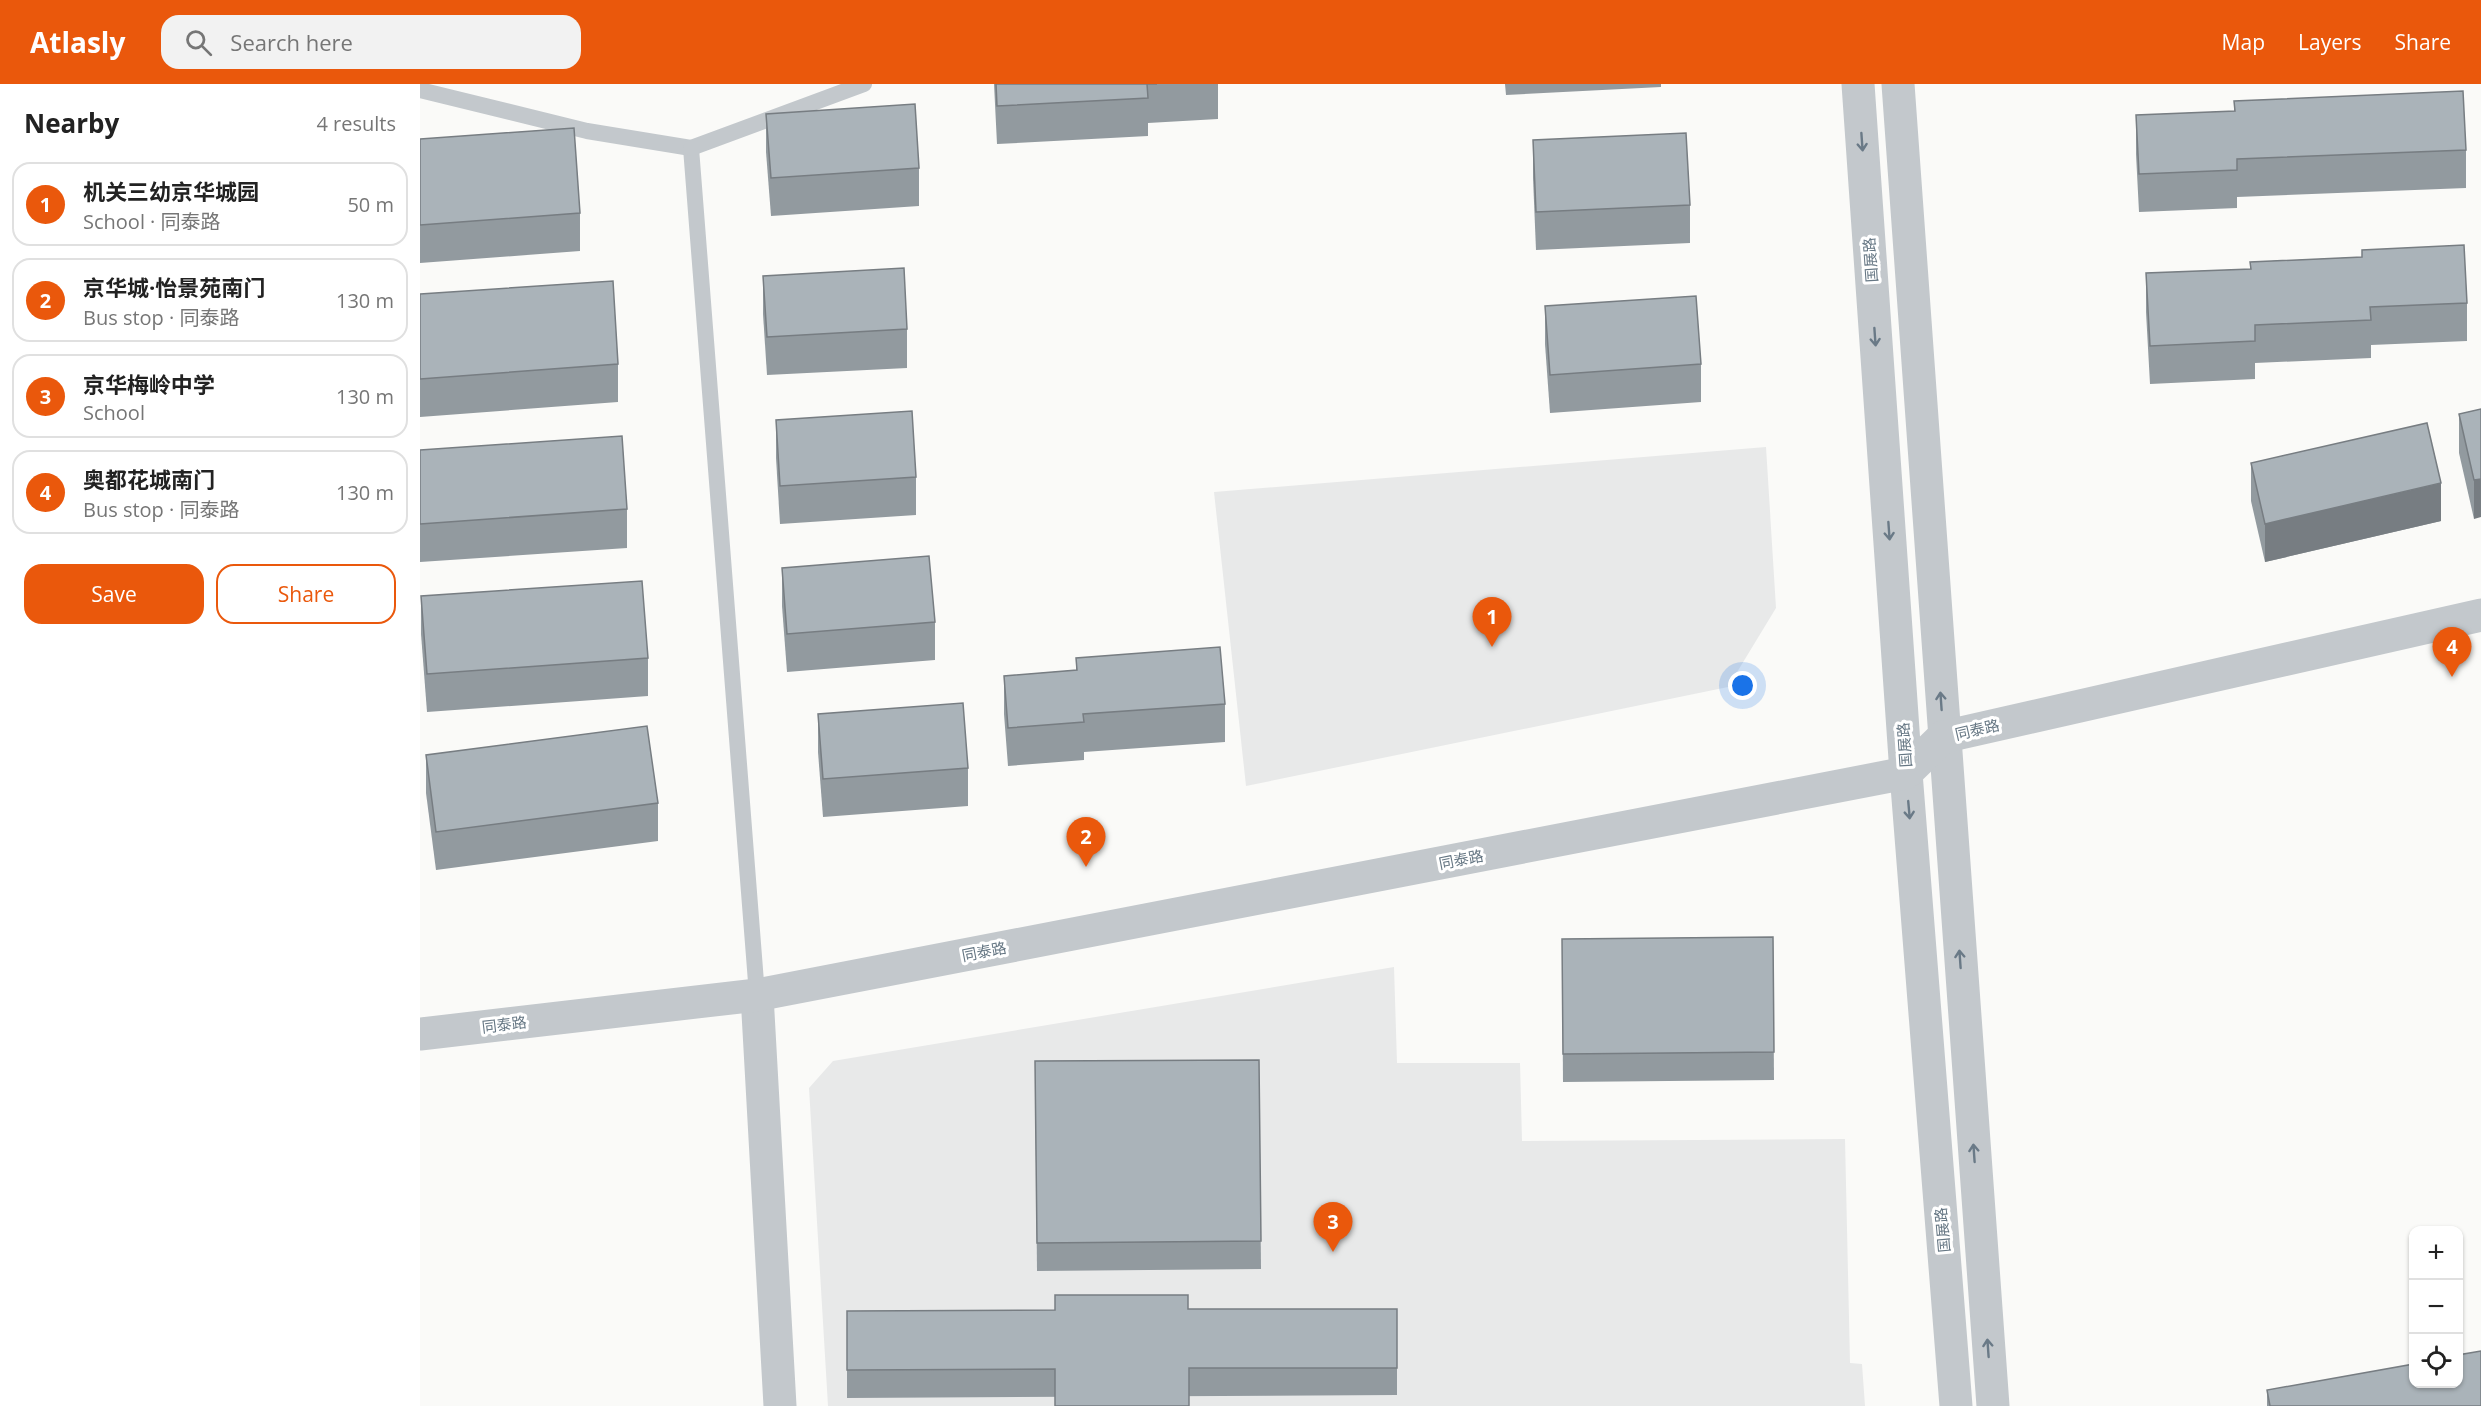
<!DOCTYPE html>
<meta charset="utf-8">
<style>
body{margin:0;font-family:"Open Sans","Noto Sans SC",sans-serif;background:#f2f2f2;color:#222}
.controls{position:absolute;right:18px;bottom:18px;display:grid;overflow:hidden;border-radius:12px;box-shadow:0 2px 4px #0004}
.controls button{width:54px;height:54px;display:grid;place-items:center;padding:0;border:0;border-bottom:2px solid #e0e0e0;background:#fff;color:#222;font:30px sans-serif}
.you{position:absolute;left:1323px;top:602px;width:21px;height:21px;margin:-15px;border:4px solid #fff;border-radius:50%;background:#1a73e8;box-shadow:0 0 0 9px #1a73e833}
.badge{display:grid;place-items:center;width:39px;height:39px;border-radius:50%;background:#ea580c;color:#fff;font-size:20px;font-weight:700}
.pin{position:absolute;translate:-50% -50px;filter:drop-shadow(0 2px 3px #0008)}
.pin::after{content:'';position:absolute;top:32px;width:21px;height:18px;background:inherit;clip-path:polygon(0 0,100% 0,50% 100%)}
.list{margin:0;padding:0;list-style:none}
h2{display:flex;justify-content:space-between;align-items:center;height:78px;margin:0;padding:0 24px;font-size:26px}
h2 small{font-size:20px;font-weight:400;color:#767676}
.list li{display:grid;grid-template-columns:39px 1fr auto;gap:18px;align-items:center;box-sizing:border-box;height:84px;margin:0 12px 12px;padding:0 12px;border:2px solid #e0e0e0;border-radius:18px}
.list b{display:block;font-size:22px;white-space:nowrap}
.list p{margin:0;font-size:20px;white-space:nowrap;color:#767676}
.list em{font-size:20px;font-style:normal;color:#767676}
.actions{display:flex;gap:12px;padding:18px 24px}
.actions a{flex:1;padding:14px 0;border:2px solid #ea580c;border-radius:18px;text-align:center;font-size:21px;color:#ea580c}
.actions .main{background:#ea580c;color:#fff}
.icon{flex:none;width:33px;height:33px;fill:none;stroke:currentColor;stroke-width:2;stroke-linecap:round;stroke-linejoin:round}
.map{position:relative;flex:none;width:2061px;height:1322px;overflow:hidden}
header{display:flex;align-items:center;gap:36px;box-sizing:border-box;height:84px;padding:0 30px;background:#ea580c;color:#fff}
header strong{font-size:28px}
nav{display:flex;gap:33px;margin-inline-start:auto;font-size:21px}
.search{width:420px;height:54px;background:#f2f2f2;display:flex;align-items:center;gap:15px;box-sizing:border-box;padding:0 21px;border-radius:18px;color:#767676;font-size:22px}
main{display:flex}
aside{flex:1;background:#fff}
.map>svg:first-child{display:block}
</style>
<header>
<strong>Atlasly</strong>
<div class="search"><svg class="icon" aria-label="search" viewBox="0 0 24 24"><circle cx="10" cy="10" r="6"/><path d="M15 15l6 6"/></svg>Search here</div>
<nav><a>Map</a><a>Layers</a><a>Share</a></nav>
</header>
<main>
<aside>
<h2>Nearby<small>4 results</small></h2>
<ul class="list">
<li><span class="badge">1</span><div><b>机关三幼京华城园</b><p>School · 同泰路</p></div><em>50 m</em></li>
<li><span class="badge">2</span><div><b>京华城·怡景苑南门</b><p>Bus stop · 同泰路</p></div><em>130 m</em></li>
<li><span class="badge">3</span><div><b>京华梅岭中学</b><p>School</p></div><em>130 m</em></li>
<li><span class="badge">4</span><div><b>奥都花城南门</b><p>Bus stop · 同泰路</p></div><em>130 m</em></li>
</ul>
<div class="actions"><a class="main">Save</a><a>Share</a></div>
</aside>
<div class="map">
<svg width="2061" height="1322" viewBox="0 0 2061 1322">
<rect width="100%" height="100%" fill="#fafaf8"/>
<g fill="#e8e9e9">
<polygon points="1346,363 1356,524 1308,603 826,702 794,408"/>
<polygon points="974,883 977,979 1100,979 1102,1057 1425,1055 1430,1279 1442,1280 1445,1322 408,1322 389,1004 413,977"/>
</g>
<g fill="none" stroke-linecap="round" stroke-linejoin="round">
<g stroke="#c3c8cc" stroke-width="16">
<polyline points="0,6 167,47 271,64 337,911"/>
<polyline points="271,64 444,0"/>
</g>
<polyline stroke="#c3c8cc" stroke-width="33" points="337,911 360,1322"/>
<g stroke="#c3c8cc" stroke-width="33">
<polyline points="1438,0 1486,689 1536,1322"/>
<polyline points="1478,0 1573,1322"/>
<polyline points="0,950 337,911 1486,689 1523,653 2061,531"/>
</g>
</g>
<g fill="#929a9f">
<polygon points="574,0 798,0 798,35 728,39 728,52 577,60"/>
<polygon points="1085,0 1241,0 1241,3 1086,11"/>
<polygon points="1814,17 2046,66 2046,104 1817,113 1817,124 1719,128 1716,70 1716,31 1814,27"/>
<polygon points="346,30 499,84 499,122 351,132 346,68"/>
<polygon points="0,55 160,129 160,167 0,179"/>
<polygon points="1113,56 1270,121 1270,159 1116,166 1113,94"/>
<polygon points="1942,166 2047,219 2047,257 1951,261 1951,274 1835,279 1835,295 1730,300 1726,228 1726,189 1830,185 1830,178 1942,173"/>
<polygon points="343,192 487,245 487,284 347,291 343,230"/>
<polygon points="0,210 198,280 198,318 0,333"/>
<polygon points="1125,222 1281,280 1281,318 1130,329 1125,260"/>
<polygon points="2061,325 2054,435 2039,369 2039,330"/>
<polygon points="356,336 496,393 496,431 360,440 356,374"/>
<polygon points="0,366 207,425 207,464 0,478"/>
<polygon points="1831,379 2021,437 1845,478 1831,417"/>
<polygon points="362,484 515,538 515,576 367,588 362,522"/>
<polygon points="1,512 228,574 228,612 7,628 1,550"/>
<polygon points="656,574 805,620 805,658 664,668 664,676 588,682 584,630 584,592 656,586"/>
<polygon points="398,630 548,684 548,722 403,733 398,668"/>
<polygon points="6,671 238,719 238,757 16,786 6,709"/>
<polygon points="1353,853 1354,996 1143,998 1142,855"/>
<polygon points="839,976 841,1185 617,1187 615,977"/>
<polygon points="977,1225 977,1311 427,1314 427,1227"/>
<polygon points="1847,1306 2061,1322 1847,1322"/>
</g>
<g fill="#777d82">
<polygon points="2061,395 2061,433 2054,435 2054,396"/>
<polygon points="2021,399 2021,437 1845,478 1845,440"/>
</g>
<g fill="#aab3b9" stroke="#777d82" stroke-width="1.5">
<polygon points="576,0 737,0 727,0 728,14 577,22"/>
<polygon points="2043,7 2046,66 1817,75 1817,86 1719,90 1716,31 1815,27 1814,17"/>
<polygon points="495,20 499,84 351,94 346,30"/>
<polygon points="154,44 160,129 0,141 0,55"/>
<polygon points="1266,49 1270,121 1116,128 1113,56"/>
<polygon points="2044,161 2047,219 1950,223 1951,236 1835,241 1835,257 1730,262 1726,189 1831,185 1830,178 1942,173 1942,166"/>
<polygon points="484,184 487,245 347,253 343,192"/>
<polygon points="193,197 198,280 0,295 0,210"/>
<polygon points="1276,212 1281,280 1130,291 1125,222"/>
<polygon points="2061,325 2061,395 2054,396 2039,330"/>
<polygon points="492,327 496,393 360,402 356,336"/>
<polygon points="2007,339 2021,399 1845,440 1831,379"/>
<polygon points="202,352 207,425 0,440 0,366"/>
<polygon points="509,472 515,538 367,550 362,484"/>
<polygon points="222,497 228,574 7,590 1,512"/>
<polygon points="800,563 805,620 663,630 664,638 588,644 584,592 657,586 656,574"/>
<polygon points="543,619 548,684 403,695 398,630"/>
<polygon points="227,642 238,719 16,748 6,671"/>
<polygon points="1353,853 1354,968 1143,970 1142,855"/>
<polygon points="839,976 841,1157 617,1159 615,977"/>
<polygon points="635,1211 768,1211 768,1225 977,1225 977,1284 769,1284 769,1322 635,1322 635,1285 427,1286 427,1227 635,1226"/>
<polygon points="2061,1267 2061,1322 1850,1322 1847,1306 1994,1280 1994,1299 2038,1299 2038,1271"/>
</g>
<defs><path id="oneway-shaft" d="M-6 0H5M1.5-3L5.5 0L1.5 3" fill="none" stroke-width="1.6" stroke-linecap="round" stroke-linejoin="round" transform="scale(1.5)"/></defs>
<g stroke="#6a7a87">
<use href="#oneway-shaft" transform="translate(1442 58) rotate(86)"/>
<use href="#oneway-shaft" transform="translate(1455 253) rotate(86)"/>
<use href="#oneway-shaft" transform="translate(1469 447) rotate(86)"/>
<use href="#oneway-shaft" transform="translate(1521 617) rotate(-94)"/>
<use href="#oneway-shaft" transform="translate(1489 726) rotate(85)"/>
<use href="#oneway-shaft" transform="translate(1540 875) rotate(-94)"/>
<use href="#oneway-shaft" transform="translate(1554 1069) rotate(-94)"/>
<use href="#oneway-shaft" transform="translate(1568 1264) rotate(-94)"/>
</g>
<g text-anchor="middle" dominant-baseline="central" stroke-width="6" stroke-linejoin="round" paint-order="stroke">
<g font-size="15" fill="#657683" stroke="#fff">
<text transform="translate(1450 176) rotate(-94)">国展路</text>
<text transform="translate(1557 645) rotate(-13)">同泰路</text>
<text transform="translate(1484 661) rotate(-94)">国展路</text>
<text transform="translate(1041 775) rotate(-11)">同泰路</text>
<text transform="translate(564 867) rotate(-11)">同泰路</text>
<text transform="translate(84 940) rotate(-7)">同泰路</text>
<text transform="translate(1522 1146) rotate(-95)">国展路</text>
</g>
</g>
</svg>
<div class="controls">
<button>+</button>
<button>−</button>
<button><svg class="icon" aria-label="locate" viewBox="0 0 24 24"><circle cx="12" cy="12" r="6"/><path d="M12 2v4M12 18v4M2 12h4M18 12h4"/></svg></button>
</div>
<div class="you"></div>
<div class="pin badge" style="left:1072px;top:563px">1</div>
<div class="pin badge" style="left:666px;top:783px">2</div>
<div class="pin badge" style="left:913px;top:1168px">3</div>
<div class="pin badge" style="left:2032px;top:593px">4</div>
</div>
</main>
